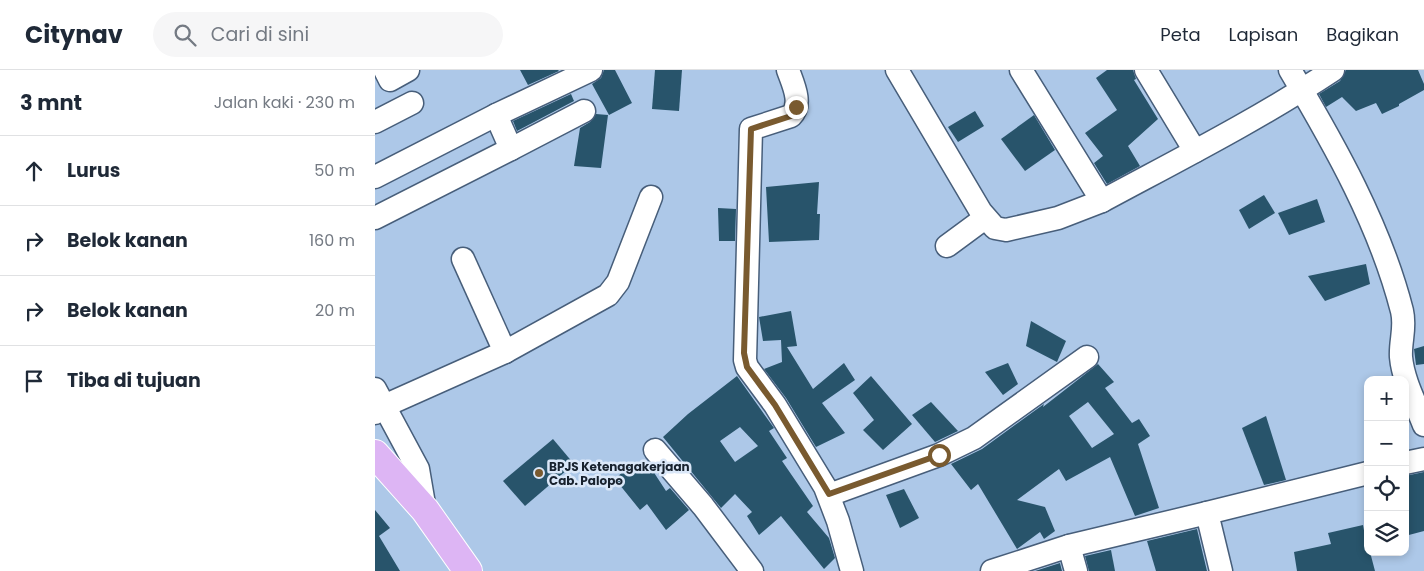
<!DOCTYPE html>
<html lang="id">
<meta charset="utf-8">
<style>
body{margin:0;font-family:Poppins,sans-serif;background:#f6f6f7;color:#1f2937}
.controls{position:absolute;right:15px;bottom:15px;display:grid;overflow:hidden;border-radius:10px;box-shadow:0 2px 8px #0003}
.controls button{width:45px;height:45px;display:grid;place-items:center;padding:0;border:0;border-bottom:1px solid #e0e1e3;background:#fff;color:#1f2937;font:25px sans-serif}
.stop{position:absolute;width:15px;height:15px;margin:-11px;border:4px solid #795a2f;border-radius:50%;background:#fff}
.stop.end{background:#795a2f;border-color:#fff;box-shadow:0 1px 5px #0008}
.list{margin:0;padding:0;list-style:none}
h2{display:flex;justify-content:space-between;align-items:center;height:65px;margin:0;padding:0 20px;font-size:21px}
h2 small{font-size:16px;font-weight:400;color:#747a83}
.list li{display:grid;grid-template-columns:32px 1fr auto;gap:15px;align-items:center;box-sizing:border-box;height:70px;padding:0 20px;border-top:1px solid #e0e1e3}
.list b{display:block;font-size:19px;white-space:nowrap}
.list em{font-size:16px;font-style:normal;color:#747a83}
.icon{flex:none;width:28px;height:28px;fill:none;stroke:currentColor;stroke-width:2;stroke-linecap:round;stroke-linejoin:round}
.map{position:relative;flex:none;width:1049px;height:501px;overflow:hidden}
header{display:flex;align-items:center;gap:30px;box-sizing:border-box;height:70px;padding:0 25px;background:#fff;border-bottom:1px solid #e0e1e3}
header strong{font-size:24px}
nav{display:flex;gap:28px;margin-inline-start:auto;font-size:18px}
.search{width:350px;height:45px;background:#f6f6f7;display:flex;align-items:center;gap:12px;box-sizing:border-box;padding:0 18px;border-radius:28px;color:#747a83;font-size:19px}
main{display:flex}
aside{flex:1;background:#fff}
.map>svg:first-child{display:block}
</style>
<header>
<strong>Citynav</strong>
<div class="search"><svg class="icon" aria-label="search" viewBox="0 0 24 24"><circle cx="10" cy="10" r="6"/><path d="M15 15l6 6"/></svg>Cari di sini</div>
<nav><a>Peta</a><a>Lapisan</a><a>Bagikan</a></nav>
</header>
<main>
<aside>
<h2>3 mnt<small>Jalan kaki · 230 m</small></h2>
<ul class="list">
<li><svg class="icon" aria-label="ahead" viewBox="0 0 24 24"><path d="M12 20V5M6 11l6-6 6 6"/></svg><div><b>Lurus</b></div><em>50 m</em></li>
<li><svg class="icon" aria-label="right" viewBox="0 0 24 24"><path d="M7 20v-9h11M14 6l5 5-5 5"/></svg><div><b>Belok kanan</b></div><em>160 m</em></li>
<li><svg class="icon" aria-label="right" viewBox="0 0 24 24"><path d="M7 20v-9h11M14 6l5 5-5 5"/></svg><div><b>Belok kanan</b></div><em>20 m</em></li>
<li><svg class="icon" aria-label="arrive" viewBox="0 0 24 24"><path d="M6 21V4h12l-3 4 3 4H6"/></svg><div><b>Tiba di tujuan</b></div></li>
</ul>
</aside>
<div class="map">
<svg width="1049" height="501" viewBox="0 0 1049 501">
<rect width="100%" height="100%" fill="#adc8e8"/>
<g fill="#28546b" fill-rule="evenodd">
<polygon points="145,0 183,0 184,1 153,15"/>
<polygon points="229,0 240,0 257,33 234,45 217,14 226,8"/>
<polygon points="280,0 307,0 304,41 277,39"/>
<polygon points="732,0 758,0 761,9 759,10 783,49 753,76 765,96 732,114 719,93 728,86 710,63 742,40 721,8"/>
<polygon points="971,0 1043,0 1049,14 1049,20 1024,34 1024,36 1007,44 1001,33 981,41 967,27 951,37 944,24 965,11"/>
<polygon points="196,24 199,31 142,61 138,51"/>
<polygon points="600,41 609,56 583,72 573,57"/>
<polygon points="221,44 233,45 226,98 199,96 205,58 215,52"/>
<polygon points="659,45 680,80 650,101 626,69"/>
<polygon points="444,112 442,144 445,144 444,170 394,172 391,117"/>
<polygon points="889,125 900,143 874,159 864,140"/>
<polygon points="942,129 950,152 914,165 903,143"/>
<polygon points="343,138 361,139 360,171 344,171"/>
<polygon points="991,194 995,214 950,231 933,206"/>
<polygon points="416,241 422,276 412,277 438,319 469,293 480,310 447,333 470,363 441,377 411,328 389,299 407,292 406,270 388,271 384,247"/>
<polygon points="656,251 691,271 682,292 651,276"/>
<polygon points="1049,276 1049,294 1041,295 1039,279"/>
<polygon points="633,293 643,314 628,325 610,302"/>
<path d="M723 294 739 312 730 318 757 353 764 349 775 366 763 374 784 438 760 446 735 387 691 411 684 399 642 430 670 437 680 461 669 469 665 462 642 479 603 414 596 420 576 394 607 379 669 334 668 337ZM713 332 739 364 717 378 694 346Z"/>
<path d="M362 306 399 358 394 361 412 388 407 391 438 436 432 442 454 468 460 488 449 499 406 446 384 465 372 446 377 442 360 424 346 438 288 367 313 344ZM365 357 383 376 360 392 345 371Z"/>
<polygon points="496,306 537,354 508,380 488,360 499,350 478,323"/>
<polygon points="556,332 583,361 560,372 537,345"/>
<polygon points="891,346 911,410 889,415 867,358"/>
<polygon points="178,369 199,394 150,436 128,411"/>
<polygon points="274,395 291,421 295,418 314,440 291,460 272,434 265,440 240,409 254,396 262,402"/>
<polygon points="1049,402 1049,461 1030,466 1030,406"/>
<polygon points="529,419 544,448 525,458 511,425"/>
<polygon points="0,440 15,458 4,466 25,501 0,501"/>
<polygon points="988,455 993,482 995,482 1000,501 922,501 919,482 956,474 953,463"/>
<polygon points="822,459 832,501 781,501 772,471"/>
<polygon points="736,480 740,501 714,501 710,486"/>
<polygon points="685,493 687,501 660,501"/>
</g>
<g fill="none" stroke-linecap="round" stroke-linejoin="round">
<defs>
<g id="minor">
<polyline points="10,0 15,10 33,0"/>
<path d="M413 0C418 14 428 34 416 46L376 59 370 290 372 297 400 335 450 417 463 451 477 501"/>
<polyline points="522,0 606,142 620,158 631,160 683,148 727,131"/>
<path d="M646 0 727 131C805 89 884 49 958 0"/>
<polyline points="771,0 820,81"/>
<path d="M915 0C960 76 1005 155 1027 241 1031 258 1025 271 1026 287 1028 310 1041 334 1049 355"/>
<polyline points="0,52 37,33"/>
<polyline points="136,79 209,41"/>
<polyline points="0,107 121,45 216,0"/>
<polyline points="0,148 136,79 121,45"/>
<polyline points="572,176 610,148"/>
<polyline points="88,189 130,282"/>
<polyline points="0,319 43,399 50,440"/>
<polyline points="0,343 9,336 130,282 233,225 243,212 276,127"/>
<polyline points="280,380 328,436 377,501"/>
<polyline points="1030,393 1049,389"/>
<polyline points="454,425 564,385 599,368 712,287"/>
<polyline points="694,476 701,501"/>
<polyline points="617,501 694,476 832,443"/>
<polyline points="846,501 832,443 993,403"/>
</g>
<polyline id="highway" points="0,384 50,440 93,501"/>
</defs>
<use href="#minor" stroke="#475e7a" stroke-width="25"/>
<use href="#highway" stroke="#fff" stroke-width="30"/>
<use href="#minor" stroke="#fff" stroke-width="22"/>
<use href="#highway" stroke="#ddb5f4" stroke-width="28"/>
</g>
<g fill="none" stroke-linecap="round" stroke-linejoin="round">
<polyline stroke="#795a2f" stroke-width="6" points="421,37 416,46 376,59 369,283 372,297 400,335 454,424 564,385"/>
</g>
<circle fill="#795a2f" stroke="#dae7f8" stroke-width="2" cx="164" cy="403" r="5"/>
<g text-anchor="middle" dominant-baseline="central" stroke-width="5" stroke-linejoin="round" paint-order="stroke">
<g font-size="12" font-weight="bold" fill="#18222e" stroke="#dae7f8" text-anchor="start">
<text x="174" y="396">BPJS Ketenagakerjaan<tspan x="174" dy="14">Cab. Palopo</tspan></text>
</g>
</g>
</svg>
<div class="controls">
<button>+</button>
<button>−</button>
<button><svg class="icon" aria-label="locate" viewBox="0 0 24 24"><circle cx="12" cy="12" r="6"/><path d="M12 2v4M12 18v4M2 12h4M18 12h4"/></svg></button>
<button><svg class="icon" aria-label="layers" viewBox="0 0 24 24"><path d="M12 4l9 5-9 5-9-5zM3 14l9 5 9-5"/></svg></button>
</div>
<div class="stop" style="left:564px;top:385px"></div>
<div class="stop end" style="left:421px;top:37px"></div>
</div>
</main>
